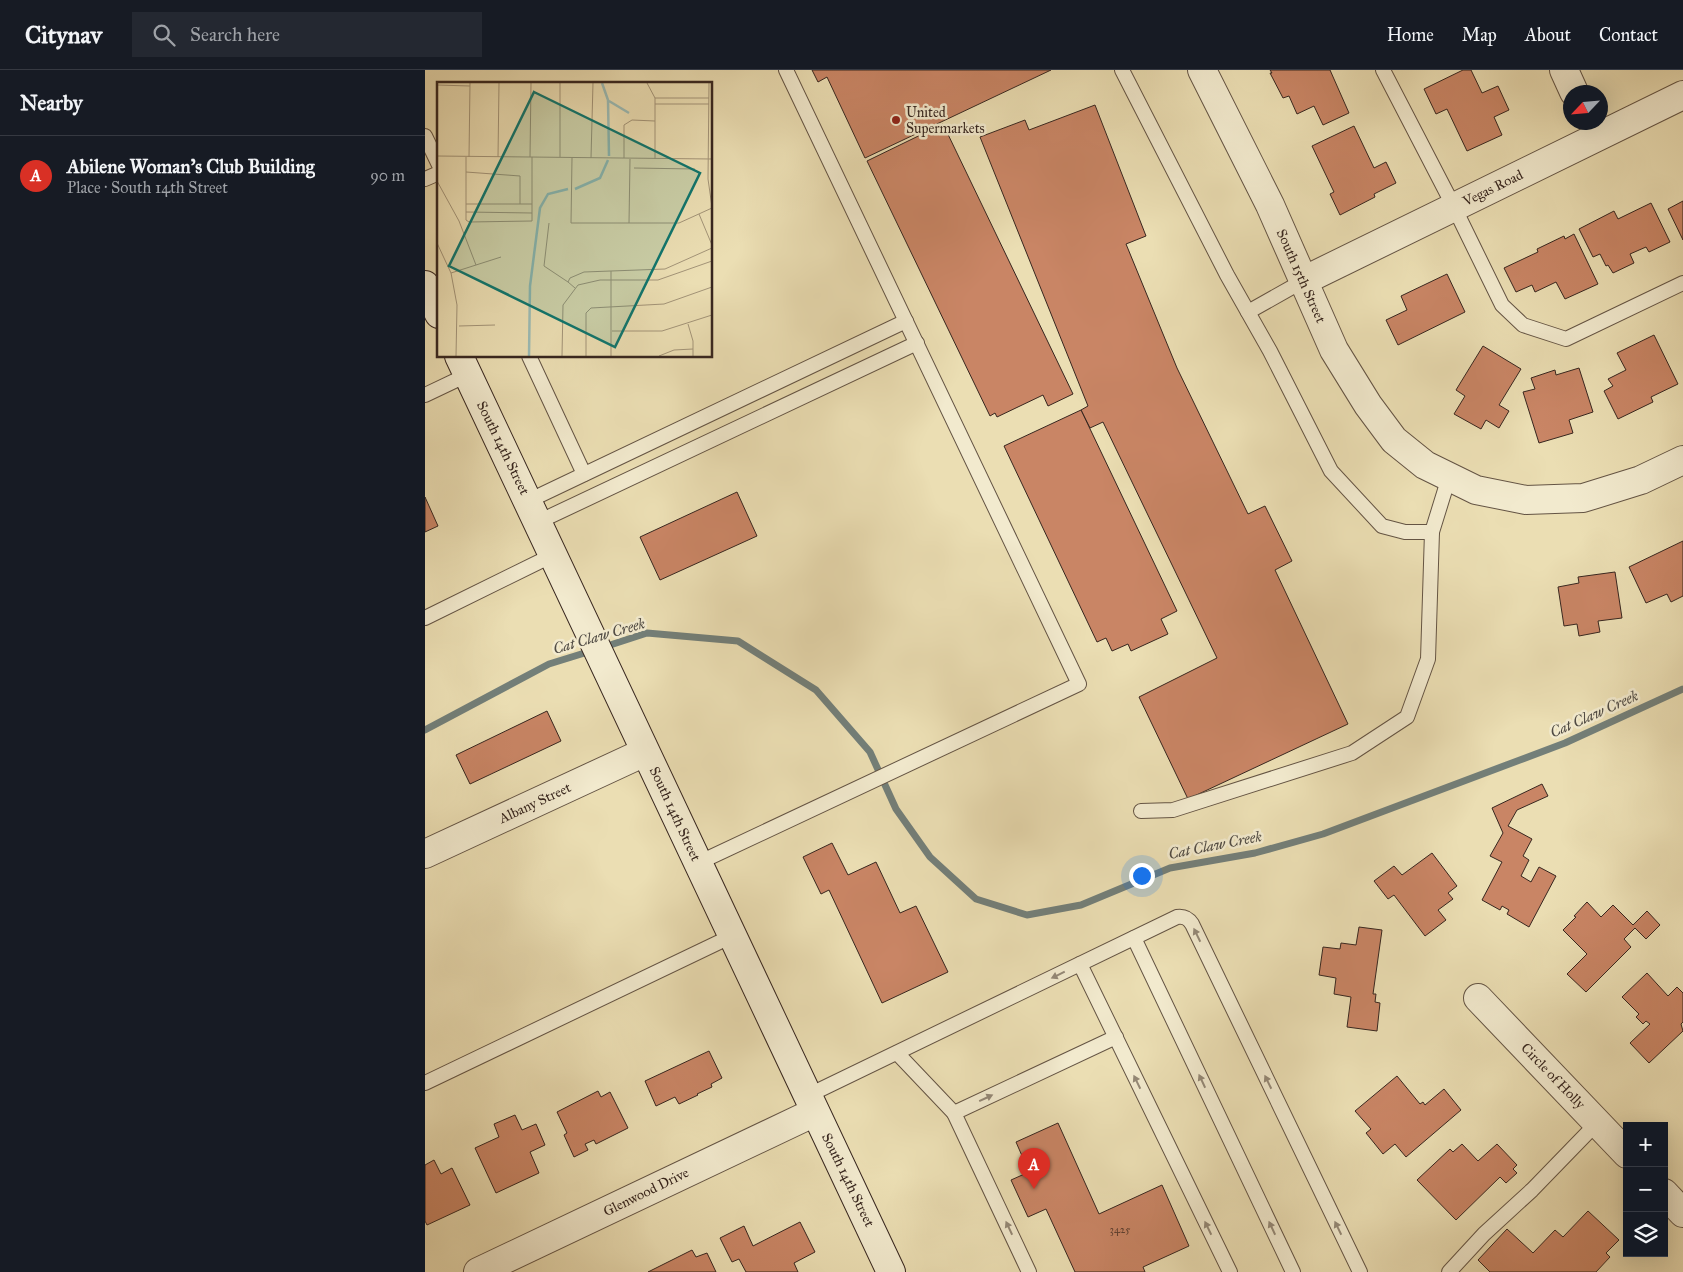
<!DOCTYPE html>
<meta charset="utf-8">
<style>
body{margin:0;font-family:"IM FELL Great Primer",serif;background:#242831;color:#f1f3f6}
.controls{position:absolute;right:15px;bottom:15px;display:grid;overflow:hidden;border-radius:0px;box-shadow:0 5px 20px #0002}
.controls button{width:45px;height:45px;display:grid;place-items:center;padding:0;border:0;border-bottom:1px solid #363941;background:#171b24;color:#f1f3f6;font:25px sans-serif}
.compass{position:absolute;left:1138px;top:15px;width:45px;height:45px;border-radius:50%;background:#171b24;box-shadow:0 5px 20px #0002;rotate:244deg}
.you{position:absolute;left:716px;top:805px;width:18px;height:18px;margin:-12px;border:4px solid #fff;border-radius:50%;background:#1a73e8;box-shadow:0 0 0 8px #1a73e833}
.badge{display:grid;place-items:center;width:32px;height:32px;border-radius:50%;background:#d93025;color:#fff;font-size:16px;font-weight:700}
.pin{position:absolute;translate:-50% -41px;filter:drop-shadow(0 1px 2px #0008)}
.pin::after{content:'';position:absolute;top:26px;width:18px;height:15px;background:inherit;clip-path:polygon(0 0,100% 0,50% 100%)}
.list{margin:0;padding:0;list-style:none}
h2{display:flex;justify-content:space-between;align-items:center;height:65px;margin:0;padding:0 20px;font-size:21px}
h2 small{font-size:16px;font-weight:400;color:#9ea1a6}
.list li{display:grid;grid-template-columns:32px 1fr auto;gap:15px;align-items:center;box-sizing:border-box;height:80px;padding:0 20px;border-top:1px solid #363941}
.list b{display:block;font-size:19px;white-space:nowrap}
.list p{margin:0;font-size:16px;white-space:nowrap;color:#9ea1a6}
.list em{font-size:16px;font-style:normal;color:#9ea1a6}
.icon{flex:none;width:28px;height:28px;fill:none;stroke:currentColor;stroke-width:2;stroke-linecap:round;stroke-linejoin:round}
.map{position:relative;flex:none;width:1258px;height:1202px;overflow:hidden}
header{display:flex;align-items:center;gap:30px;box-sizing:border-box;height:70px;padding:0 25px;background:#171b24;border-bottom:1px solid #363941}
header strong{font-size:24px}
nav{display:flex;gap:28px;margin-inline-start:auto;font-size:18px}
.search{width:350px;height:45px;background:#242831;display:flex;align-items:center;gap:12px;box-sizing:border-box;padding:0 18px;border-radius:0px;color:#9ea1a6;font-size:19px}
main{display:flex}
aside{flex:1;background:#171b24}
.map>svg:first-child{display:block}
</style>
<header>
<strong>Citynav</strong>
<div class="search"><svg class="icon" aria-label="search" viewBox="0 0 24 24"><circle cx="10" cy="10" r="6"/><path d="M15 15l6 6"/></svg>Search here</div>
<nav><a>Home</a><a>Map</a><a>About</a><a>Contact</a></nav>
</header>
<main>
<aside>
<h2>Nearby<small></small></h2>
<ul class="list">
<li><span class="badge">A</span><div><b>Abilene Woman's Club Building</b><p>Place · South 14th Street</p></div><em>90 m</em></li>
</ul>
</aside>
<div class="map">
<svg width="1258" height="1202" viewBox="0 0 1258 1202">
<rect width="100%" height="100%" fill="#ebdeb3"/>
<filter id="stains"><feTurbulence type="fractalNoise" baseFrequency=".004" numOctaves="4"/><feColorMatrix values="0 0 0 0 .2 0 0 0 0 .09 0 0 0 0 .02 0 0 0 .5 -.17"/></filter>
<radialGradient id="worn" r=".72"><stop offset=".6" stop-color="#630" stop-opacity="0"/><stop offset="1" stop-color="#630" stop-opacity=".3"/></radialGradient>
<g fill="none" stroke-linecap="round" stroke-linejoin="round">
<g stroke="#737f79" stroke-width="7">
<polyline points="176,578 222,563 313,571 391,620 445,682 471,739 505,787 551,829 602,845 656,835 745,798 830,783 898,764 1140,673 1258,619"/>
<polyline points="0,660 124,594 166,581"/>
</g>
</g>
<g fill="#c98565" stroke="#37261f">
<polygon points="387,0 626,0 440,88 402,7 393,12"/>
<polygon points="845,0 905,0 924,43 898,55 889,36 872,44 864,26 858,28 845,3 847,3"/>
<polygon points="1038,0 1046,0 1057,23 1073,16 1084,40 1069,47 1077,65 1042,81 1022,39 1011,44 999,19"/>
<polygon points="670,35 721,166 701,174 752,298 823,444 840,436 867,491 850,500 923,654 763,729 714,627 792,588 678,352 665,358 656,340 663,336 555,67 600,50 604,60"/>
<polygon points="518,54 648,324 623,336 618,325 572,347 570,343 565,346 442,91"/>
<polygon points="929,56 949,98 961,92 971,113 949,124 950,127 915,145 905,124 909,122 887,76"/>
<polygon points="1258,131 1258,170 1243,139"/>
<polygon points="1226,133 1245,172 1224,182 1221,177 1205,184 1209,193 1188,203 1183,195 1181,196 1175,184 1168,187 1154,159 1189,141 1193,149"/>
<polygon points="1149,164 1173,214 1140,229 1131,212 1110,222 1107,215 1091,222 1079,198 1113,182 1112,179 1139,166 1140,169"/>
<polygon points="1022,204 1040,242 973,275 961,250 982,240 976,226"/>
<polygon points="1229,265 1253,314 1226,327 1228,332 1193,349 1179,321 1188,316 1183,309 1201,300 1192,283"/>
<polygon points="1058,276 1096,299 1074,335 1084,341 1074,358 1061,350 1056,359 1029,344 1040,326 1031,320"/>
<polygon points="1154,298 1168,342 1144,350 1148,363 1114,373 1098,322 1110,319 1106,308 1130,300 1131,305"/>
<polygon points="656,340 752,541 736,549 743,564 706,581 703,574 687,581 681,568 672,572 579,376"/>
<polygon points="312,422 332,466 235,510 215,467"/>
<polygon points="0,427 13,456 0,462"/>
<polygon points="1258,471 1258,526 1246,532 1242,524 1221,533 1204,497"/>
<polygon points="1190,502 1197,548 1173,551 1175,562 1154,566 1152,554 1139,556 1133,517 1154,513 1153,507"/>
<polygon points="122,641 136,671 45,714 31,685"/>
<polygon points="1117,714 1123,726 1092,740 1083,756 1107,769 1098,786 1104,790 1096,806 1106,812 1114,797 1131,806 1104,857 1082,844 1084,840 1077,836 1075,840 1057,830 1077,792 1065,786 1078,763 1067,738"/>
<polygon points="407,773 423,805 451,792 475,843 491,836 523,902 457,933 404,820 396,824 378,787"/>
<polygon points="1007,783 1032,816 1023,823 1028,829 1013,840 1021,850 1000,866 969,825 963,829 949,811 969,796 977,805"/>
<polygon points="1162,832 1176,847 1188,835 1208,855 1222,841 1235,855 1221,869 1210,858 1199,869 1206,877 1161,922 1142,904 1162,884 1138,860 1151,847 1149,846"/>
<polygon points="934,857 957,860 948,924 951,924 950,932 955,933 952,961 922,957 926,927 909,924 911,908 894,905 898,877 915,879 916,873 931,875"/>
<polygon points="1222,903 1243,926 1252,917 1258,923 1258,952 1256,954 1258,961 1224,993 1205,973 1225,954 1221,951 1218,954 1211,947 1214,944 1197,927"/>
<polygon points="284,981 297,1008 286,1014 287,1017 272,1024 273,1025 254,1034 250,1027 231,1036 220,1011"/>
<polygon points="972,1006 995,1034 998,1032 1000,1035 1019,1019 1036,1040 981,1087 970,1074 958,1084 941,1063 946,1059 930,1041"/>
<polygon points="173,1021 176,1027 185,1022 203,1058 171,1074 169,1070 160,1074 163,1080 149,1087 139,1065 142,1063 132,1042"/>
<polygon points="90,1045 97,1060 111,1054 120,1075 105,1082 114,1103 71,1123 50,1078 74,1067 69,1054"/>
<polygon points="633,1053 674,1144 737,1115 764,1176 718,1197 720,1202 650,1202 621,1139 603,1147 586,1110 604,1102 591,1072"/>
<polygon points="1037,1074 1053,1091 1072,1074 1092,1095 1088,1099 1092,1103 1081,1113 1075,1107 1031,1150 992,1110 1025,1079 1028,1082"/>
<polygon points="9,1090 16,1104 27,1098 45,1135 2,1155 0,1151 0,1095"/>
<polygon points="1163,1141 1194,1170 1181,1183 1185,1187 1171,1202 1065,1202 1053,1190 1082,1159 1108,1183 1130,1160 1138,1167"/>
<polygon points="375,1152 390,1182 369,1193 373,1202 321,1202 314,1189 307,1192 295,1168 319,1156 328,1176"/>
<polygon points="267,1180 271,1187 282,1183 291,1202 223,1202"/>
</g>
<g fill="none" stroke-linecap="round" stroke-linejoin="round">
<defs>
<g id="lane">
<polyline points="697,0 802,205 845,281 906,401 957,456 980,462 1007,462 1024,407"/>
<polyline points="958,0 1029,137 1077,235 1098,255 1141,269 1258,213"/>
<polyline points="0,66 14,95"/>
<polyline points="0,109 14,103"/>
<polyline points="823,242 878,211"/>
<polyline points="104,286 159,404"/>
<polyline points="0,325 42,305"/>
<polyline points="103,431 481,251"/>
<polyline points="113,452 492,273"/>
<polyline points="0,548 128,485"/>
<polyline points="716,741 748,740 927,683 982,647 1003,589 1007,462"/>
<polyline points="273,793 654,614 361,0"/>
<polyline points="709,868 868,1202"/>
<polyline points="655,894 805,1202"/>
<polyline points="472,983 529,1043"/>
<polyline points="0,1013 307,866"/>
<path d="M382 1026 752 847C759 846 763 848 767 854L935 1202"/>
<polyline points="604,1202 529,1043 691,967"/>
<polyline points="1024,1202 1059,1164 1107,1120 1172,1053"/>
</g>
<g id="street">
<polyline points="777,0 845,135 909,280 943,335 969,370 1000,395 1051,420 1101,430 1158,428 1216,410 1258,390"/>
<polyline points="1139,0 1149,22"/>
<polyline points="878,211 1258,25"/>
<polyline points="0,784 220,682"/>
<polyline points="1053,928 1202,1084"/>
<polyline points="1239,1123 1258,1143"/>
<polyline points="53,1202 390,1042"/>
</g>
<g id="secondary">
<polyline points="0,215 14,244"/>
<polyline points="34,286 466,1202"/>
</g>
</defs>
<use href="#lane" stroke="#645444" stroke-width="16"/>
<use href="#street" stroke="#645444" stroke-width="30"/>
<use href="#secondary" stroke="#37261f" stroke-width="30"/>
<use href="#lane" stroke="#f2eace" stroke-width="14"/>
<use href="#street" stroke="#f2eace" stroke-width="28"/>
<use href="#secondary" stroke="#f2eace" stroke-width="28"/>
</g>
<defs><path id="oneway-solid" d="M-6-.8H1V-3.2L6.5 0L1 3.2V.8H-6Z" transform="scale(1.25)"/></defs>
<g fill="#948876">
<use href="#oneway-solid" transform="translate(772 865) rotate(-116)"/>
<use href="#oneway-solid" transform="translate(633 905) rotate(154)"/>
<use href="#oneway-solid" transform="translate(777 1011) rotate(-115)"/>
<use href="#oneway-solid" transform="translate(712 1012) rotate(-116)"/>
<use href="#oneway-solid" transform="translate(843 1012) rotate(-116)"/>
<use href="#oneway-solid" transform="translate(561 1028) rotate(-25)"/>
<use href="#oneway-solid" transform="translate(584 1158) rotate(-115)"/>
<use href="#oneway-solid" transform="translate(783 1158) rotate(-116)"/>
<use href="#oneway-solid" transform="translate(847 1158) rotate(-115)"/>
<use href="#oneway-solid" transform="translate(913 1158) rotate(-116)"/>
</g>
<circle fill="#8f2418" stroke="#f2eace" stroke-width="2" cx="471" cy="50" r="5"/>
<g text-anchor="middle" dominant-baseline="central" stroke-width="5" stroke-linejoin="round" paint-order="stroke">
<g font-size="11" fill="#5c3e30">
<text x="695" y="1159">3425</text>
</g>
<g font-size="14" fill="#37261f" stroke="#f2eace" text-anchor="start">
<text x="481" y="42">United<tspan x="481" dy="16">Supermarkets</tspan></text>
</g>
<g font-size="14" fill="#37261f" stroke="#f2eace">
<text transform="translate(1068 118) rotate(-26)">Vegas Road</text>
<text transform="translate(876 206) rotate(66)">South 15th Street</text>
<text transform="translate(78 378) rotate(64)">South 14th Street</text>
<text transform="translate(110 733) rotate(-25)">Albany Street</text>
<text transform="translate(250 744) rotate(65)">South 14th Street</text>
<text transform="translate(1128 1006) rotate(46)">Circle of Holly</text>
<text transform="translate(423 1110) rotate(64)">South 14th Street</text>
<text transform="translate(221 1122) rotate(-26)">Glenwood Drive</text>
</g>
<g font-size="15" font-style="italic" fill="#504b44" stroke="#f2eace">
<text transform="translate(174 566) rotate(-16)">Cat Claw Creek</text>
<text transform="translate(1169 644) rotate(-24)">Cat Claw Creek</text>
<text transform="translate(790 775) rotate(-11)">Cat Claw Creek</text>
</g>
</g>
<g transform="translate(12 12)">
<rect width="275" height="275" fill="#ebdeb3"/>
<path fill="none" stroke="#9bbbb5" stroke-width="2.5" d="M165 1 171 18 172 74M172 19 192 31M138 107 163 96 171 78M92 274 93 204 103 126 111 112 131 107"/>
<path fill="none" stroke="#a39478" stroke-width="1" d="M210 1 218 16M272 1 271 97 275 125M0 3 33 4M272 16H218V22H272M218 39V22M0 74 275 77M29 75V138L32 140 95 139V75M32 75 33 1M61 75 62 1M93 75 94 1M123 75V1M135 76 134 141H242L275 126M154 76 156 1M187 76V43L195 38 218 39V77M197 86 258 87M29 90 83 94V122M0 99 22 139 39 183M29 122H95M29 130 95 131M262 132 275 163M112 141 107 184 131 200M192 141 193 77M0 161 14 191 20 223 19 274M14 191 64 175M138 206 131 200 133 196 147 190 228 187 275 166M251 242 256 259V274M22 244 58 243M175 249H225L275 233M125 274 126 223 141 203 163 198H221L275 179M149 274V231L154 226 227 222 275 205M174 274V189M222 274 237 268 256 267"/>
<path fill="#0f766e" fill-opacity="0.15" stroke="#0f766e" stroke-width="2.5" d="M97 10 263 91 178 265 12 184Z"/>
<rect width="275" height="275" fill="none" stroke="#37261f" stroke-width="2.5"/>
</g>
<rect width="100%" height="100%" filter="url(#stains)"/>
<rect width="100%" height="100%" fill="url(#worn)"/>
</svg>
<div class="controls">
<button>+</button>
<button>−</button>
<button><svg class="icon" aria-label="layers" viewBox="0 0 24 24"><path d="M12 4l9 5-9 5-9-5zM3 14l9 5 9-5"/></svg></button>
</div>
<svg class="compass" viewBox="-18 -18 36 36"><path d="M0-13l5 13h-10z" fill="#e53935"/><path d="M0 13l5-13h-10z" fill="#9ea1a6"/></svg>
<div class="you"></div>
<div class="pin badge" style="left:609px;top:1119px">A</div>
</div>
</main>
